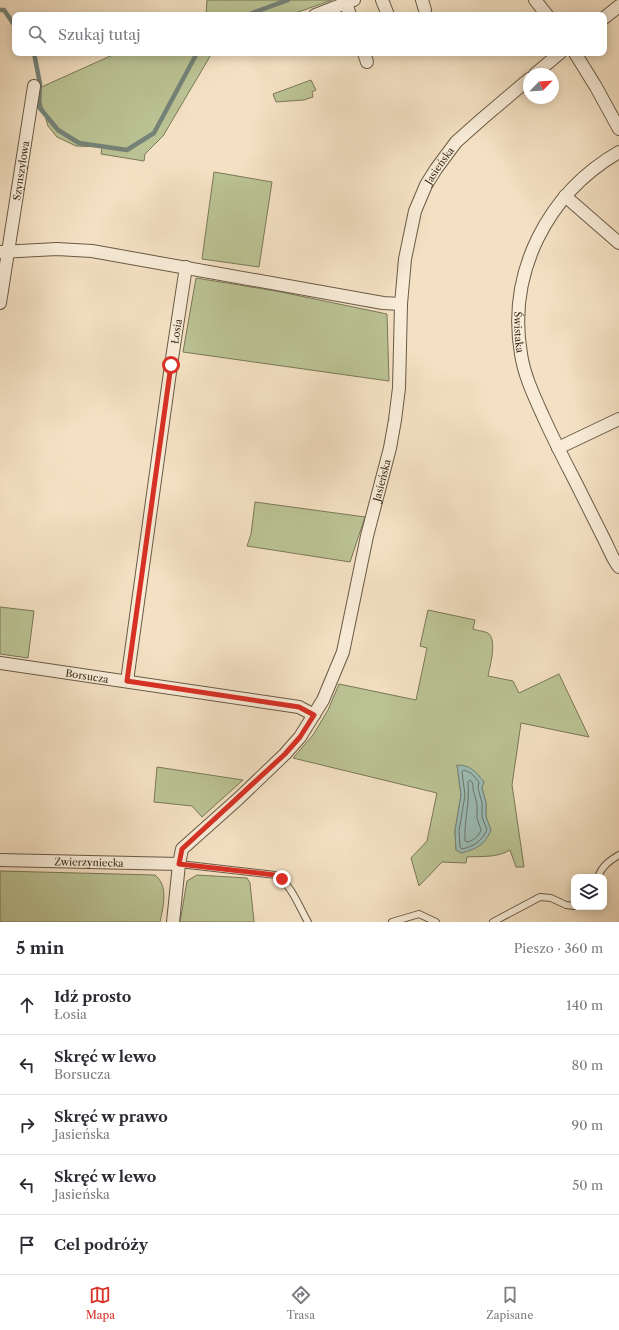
<!DOCTYPE html>
<html lang="pl">
<meta charset="utf-8">
<style>
body{margin:0;font-family:"Libre Caslon Text",serif;background:#f7f7f7;color:#2b2b33}
.controls{position:absolute;right:12px;bottom:12px;display:grid;overflow:hidden;border-radius:8px;box-shadow:0 2px 10px #0003}
.controls button{width:36px;height:36px;display:grid;place-items:center;padding:0;border:0;border-bottom:1px solid #e1e1e2;background:#fff;color:#2b2b33;font:20px sans-serif}
.compass{position:absolute;left:523px;top:68px;width:36px;height:36px;border-radius:50%;background:#fff;box-shadow:0 2px 10px #0003;rotate:65deg}
.stop{position:absolute;width:12px;height:12px;margin:-9px;border:3px solid #d93025;border-radius:50%;background:#fff}
.stop.end{background:#d93025;border-color:#fff;box-shadow:0 1px 4px #0008}
.list{margin:0;padding:0;list-style:none}
h2{display:flex;justify-content:space-between;align-items:center;height:52px;margin:0;padding:0 16px;font-size:17px}
h2 small{font-size:13px;font-weight:400;color:#7c7c81}
.list li{display:grid;grid-template-columns:26px 1fr auto;gap:12px;align-items:center;box-sizing:border-box;height:60px;padding:0 16px;border-top:1px solid #e1e1e2}
.list b{display:block;font-size:15px;white-space:nowrap}
.list p{margin:0;font-size:13px;white-space:nowrap;color:#7c7c81}
.list em{font-size:13px;font-style:normal;color:#7c7c81}
.icon{flex:none;width:22px;height:22px;fill:none;stroke:currentColor;stroke-width:2;stroke-linecap:round;stroke-linejoin:round}
.map{position:relative;flex:none;width:619px;height:922px;overflow:hidden}
.search{position:absolute;background:#fff;box-shadow:0 2px 10px #0003;left:12px;right:12px;top:12px;height:44px;display:flex;align-items:center;gap:10px;box-sizing:border-box;padding:0 14px;border-radius:8px;color:#7c7c81;font-size:15px}
.sheet{height:352px;background:#fff}
nav{display:flex;justify-content:space-around;align-items:center;box-sizing:border-box;height:56px;border-top:1px solid #e1e1e2;background:#fff;font-size:11px;color:#7c7c81}
nav a{display:grid;justify-items:center;gap:2px}
nav .on{color:#d93025}
.map>svg:first-child{display:block}
</style>
<div class="map">
<svg width="619" height="922" viewBox="0 0 619 922">
<rect width="100%" height="100%" fill="#f4e1c3"/>
<filter id="stains"><feTurbulence type="fractalNoise" baseFrequency=".005" numOctaves="4"/><feColorMatrix values="0 0 0 0 .2 0 0 0 0 .09 0 0 0 0 .02 0 0 0 .5 -.17"/></filter>
<radialGradient id="worn" r=".72"><stop offset=".6" stop-color="#630" stop-opacity="0"/><stop offset="1" stop-color="#630" stop-opacity=".3"/></radialGradient>
<g fill="#bbc394" stroke="#7a7858" fill-rule="evenodd">
<polygon points="207,0 332,0 290,15 206,15"/>
<polygon points="117,53 212,53 163,136 145,154 144,161 101,154 102,147 76,146 57,137 48,126 37,89"/>
<polygon points="311,80 316,90 312,92 313,97 304,100 276,102 273,94"/>
<polygon points="214,172 272,182 259,267 202,259"/>
<polygon points="196,278 276,291 387,314 389,381 183,352"/>
<polygon points="255,502 365,517 350,562 247,546 251,534"/>
<polygon points="0,607 34,611 28,658 0,654"/>
<path d="M428 610 475 620 473 629C478 631 486 631 489 634 497 642 490 666 488 676L513 681 519 693 559 674 589 737 521 723 512 785 524 867H516L510 850C497 858 482 856 467 857L466 863 442 862 419 886 411 858 427 841 437 793 293 758 313 735 328 710 339 684 416 700 427 648 420 646ZM457 765 482 788 486 803V817L491 830 456 850 455 831 461 795Z"/>
<polygon points="157,767 243,780 202,817 192,806 154,802"/>
<path d="M0 871 155 875C169 886 163 907 160 922H0Z"/>
<polygon points="197,875 247,878 250,883 254,922 180,922 187,881"/>
</g>
<path fill="#9cbdb7" stroke="#758379" d="M457 765C471 765 476 772 484 782L482 788 486 803V817L491 830C485 845 477 849 461 853L456 850 455 831 461 795Z"/>
<g fill="none" stroke-linecap="round" stroke-linejoin="round">
<g stroke="#6b7569" stroke-width="1">
<path d="M464 770 471 773 479 782 478 788 482 803V817L487 830C482 841 474 846 462 849L460 847 459 831 465 795 462 772Z"/>
<path d="M470 780 473 784V789L477 804V818L481 830C479 836 473 841 467 842L465 841C464 820 470 803 468 782Z"/>
</g>
<g stroke="#758379" stroke-width="4.5">
<polyline points="0,10 4,10 15,26"/>
<polyline points="247,15 288,0"/>
<polyline points="34,53 40,84 39,107 58,130 79,143 127,150 154,133 197,53"/>
</g>
<defs>
<g id="lane">
<path d="M179 864 275 875C291 883 299 907 308 922"/>
<path d="M598 877C602 866 609 861 619 855"/>
<polyline points="392,922 419,914 436,922"/>
<polyline points="493,922 540,897 551,898 566,905 574,906"/>
</g>
<g id="street">
<polyline points="382,0 388,15"/>
<polyline points="422,0 425,10"/>
<polyline points="535,0 547,15"/>
<polyline points="346,3 350,15"/>
<polyline points="315,15 354,0"/>
<polyline points="604,18 619,6"/>
<polyline points="364,53 367,62"/>
<polyline points="575,53 596,87 619,129"/>
<polyline points="535,74 560,53"/>
<path id="s1" d="M619 152C548 193 507 272 521 354 524 375 534 396 543 416 553 438 564 460 575 481 585 501 595 521 605 541 609 549 613 560 619 567"/>
<polyline points="565,196 619,243"/>
<polyline points="0,252 57,249 92,251 383,303 401,304"/>
<path id="s2" d="M0 303 34 86"/>
<polyline points="558,448 619,419"/>
<path id="s3" d="M0 663 299 707 314 715"/>
<path id="s4" d="M127 681 171 365 186 267"/>
<path id="s5" d="M0 860 179 864"/>
<path id="s6" d="M173 922 179 864 182 849 238 799 285 754 300 737 323 700 343 652 367 536 390 448 395 420 399 388 401 304 405 259 415 211 426 185 436 169 456 142 483 118 529 79"/>
</g>
</defs>
<use href="#lane" stroke="#685a45" stroke-width="8"/>
<use href="#street" stroke="#685a45" stroke-width="14"/>
<use href="#lane" stroke="#f8ecd8" stroke-width="6"/>
<use href="#street" stroke="#f8ecd8" stroke-width="12"/>
</g>
<g fill="none" stroke-linecap="round" stroke-linejoin="round">
<polyline stroke="#d93025" stroke-width="5" points="171,365 127,681 299,707 314,715 300,737 285,754 182,849 179,864 275,875 282,879"/>
</g>
<g text-anchor="middle" dominant-baseline="central" stroke-width="4" stroke-linejoin="round" paint-order="stroke">
<g font-size="10" fill="#3a2d1b" stroke="#f8ecd8">
<text stroke="none"><textPath href="#s6" startOffset="832">Jasieńska</textPath></text>
<text stroke="none"><textPath href="#s2" startOffset="134">Szynszylowa</textPath></text>
<text stroke="none"><textPath href="#s4" startOffset="353">Łosia</textPath></text>
<text stroke="none"><textPath href="#s1" startOffset="217">Świstaka</textPath></text>
<text stroke="none"><textPath href="#s6" startOffset="508">Jasieńska</textPath></text>
<text stroke="none"><textPath href="#s3" startOffset="88">Borsucza</textPath></text>
<text stroke="none"><textPath href="#s5" startOffset="89">Zwierzyniecka</textPath></text>
</g>
</g>
<rect width="100%" height="100%" filter="url(#stains)"/>
<rect width="100%" height="100%" fill="url(#worn)"/>
</svg>
<div class="controls">
<button><svg class="icon" aria-label="layers" viewBox="0 0 24 24"><path d="M12 4l9 5-9 5-9-5zM3 14l9 5 9-5"/></svg></button>
</div>
<svg class="compass" viewBox="-18 -18 36 36"><path d="M0-13l5 13h-10z" fill="#e53935"/><path d="M0 13l5-13h-10z" fill="#7c7c81"/></svg>
<div class="stop" style="left:171px;top:365px"></div>
<div class="stop end" style="left:282px;top:879px"></div>
<div class="search"><svg class="icon" aria-label="search" viewBox="0 0 24 24"><circle cx="10" cy="10" r="6"/><path d="M15 15l6 6"/></svg>Szukaj tutaj</div>
</div>
<section class="sheet">
<h2>5 min<small>Pieszo · 360 m</small></h2>
<ul class="list">
<li><svg class="icon" aria-label="ahead" viewBox="0 0 24 24"><path d="M12 20V5M6 11l6-6 6 6"/></svg><div><b>Idź prosto</b><p>Łosia</p></div><em>140 m</em></li>
<li><svg class="icon" aria-label="left" viewBox="0 0 24 24"><path d="M17 20v-9H6M10 6l-5 5 5 5"/></svg><div><b>Skręć w lewo</b><p>Borsucza</p></div><em>80 m</em></li>
<li><svg class="icon" aria-label="right" viewBox="0 0 24 24"><path d="M7 20v-9h11M14 6l5 5-5 5"/></svg><div><b>Skręć w prawo</b><p>Jasieńska</p></div><em>90 m</em></li>
<li><svg class="icon" aria-label="left" viewBox="0 0 24 24"><path d="M17 20v-9H6M10 6l-5 5 5 5"/></svg><div><b>Skręć w lewo</b><p>Jasieńska</p></div><em>50 m</em></li>
<li><svg class="icon" aria-label="arrive" viewBox="0 0 24 24"><path d="M6 21V4h12l-3 4 3 4H6"/></svg><div><b>Cel podróży</b></div></li>
</ul>
</section>
<nav>
<a class="on"><svg class="icon" aria-label="map" viewBox="0 0 24 24"><path d="M3 6l6-2 6 2 6-2v14l-6 2-6-2-6 2zM9 4v14M15 6v14"/></svg>Mapa</a>
<a><svg class="icon" aria-label="directions" viewBox="0 0 24 24"><path d="M12 3l9 9-9 9-9-9zM9 14v-3h6M13 9l2 2-2 2"/></svg>Trasa</a>
<a><svg class="icon" aria-label="saved" viewBox="0 0 24 24"><path d="M7 4h10v16l-5-4-5 4z"/></svg>Zapisane</a>
</nav>
